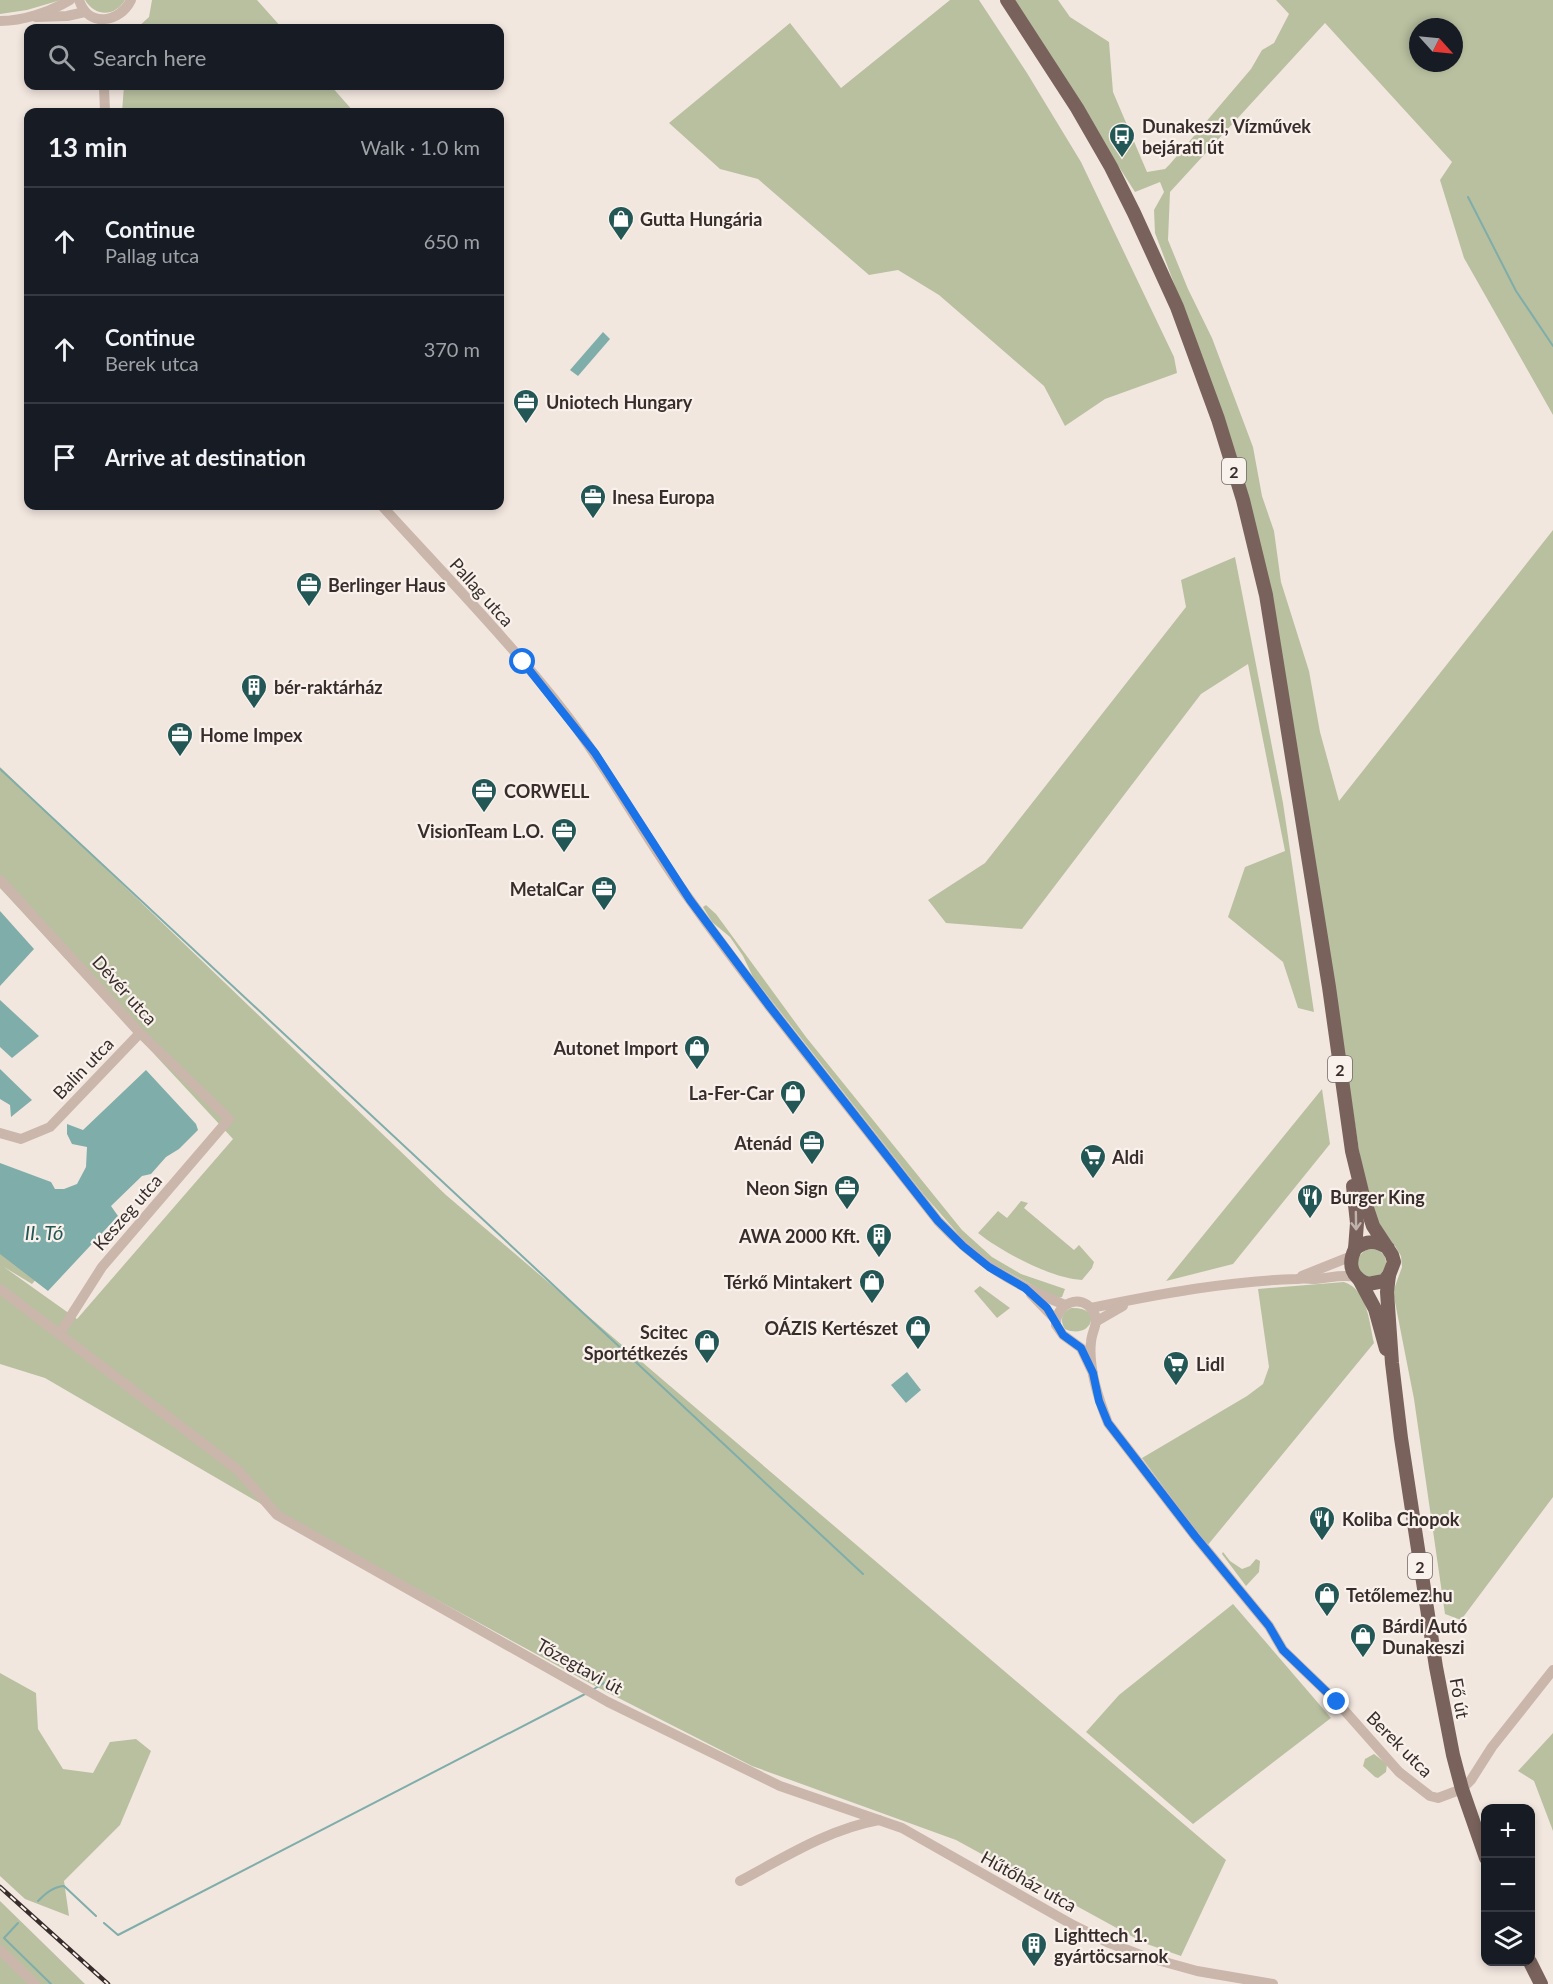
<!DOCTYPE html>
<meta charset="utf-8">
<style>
body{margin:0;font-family:Lato,sans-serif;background:#242831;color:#f1f3f6}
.controls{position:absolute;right:18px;bottom:18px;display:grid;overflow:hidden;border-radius:12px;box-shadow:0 3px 9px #0003}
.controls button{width:54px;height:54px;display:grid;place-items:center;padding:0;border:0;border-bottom:2px solid #363941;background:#171b24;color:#f1f3f6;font:30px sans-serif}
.compass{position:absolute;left:1409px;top:18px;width:54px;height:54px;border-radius:50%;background:#171b24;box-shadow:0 3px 9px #0003;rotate:117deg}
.stop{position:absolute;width:18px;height:18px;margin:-14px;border:4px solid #1a73e8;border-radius:50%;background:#fff}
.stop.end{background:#1a73e8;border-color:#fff;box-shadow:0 2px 6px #0008}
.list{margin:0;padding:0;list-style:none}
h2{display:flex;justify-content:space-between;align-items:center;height:78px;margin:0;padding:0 24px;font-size:26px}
h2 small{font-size:20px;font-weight:400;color:#9ea1a6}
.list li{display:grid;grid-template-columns:39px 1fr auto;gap:18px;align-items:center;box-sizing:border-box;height:108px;padding:0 24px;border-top:2px solid #363941}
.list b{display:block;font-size:22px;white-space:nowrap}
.list p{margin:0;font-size:20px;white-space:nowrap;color:#9ea1a6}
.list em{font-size:20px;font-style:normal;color:#9ea1a6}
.icon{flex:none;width:33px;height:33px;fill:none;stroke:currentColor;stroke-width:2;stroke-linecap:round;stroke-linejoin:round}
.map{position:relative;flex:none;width:1553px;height:1984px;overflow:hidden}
.search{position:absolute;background:#171b24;box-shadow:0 3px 9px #0003;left:24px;top:24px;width:480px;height:66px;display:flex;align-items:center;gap:15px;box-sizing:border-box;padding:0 21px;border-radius:12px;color:#9ea1a6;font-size:22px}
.panel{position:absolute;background:#171b24;box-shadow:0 3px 9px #0003;left:24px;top:108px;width:480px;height:402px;border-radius:12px}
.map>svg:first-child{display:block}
</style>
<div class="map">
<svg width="1553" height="1984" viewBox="0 0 1553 1984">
<rect width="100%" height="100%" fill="#f2e7df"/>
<g fill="#b9c0a0" fill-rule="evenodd">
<polygon points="0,0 61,0 27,10 0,14"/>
<path d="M85 0H125C115 17 95 17 85 0Z"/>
<polygon points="152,0 257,0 282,28 137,28 149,17"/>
<polygon points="950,0 979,0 1027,73 1081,162 1174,357 1177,373 1105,399 1065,426 1044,386 939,295 898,270 869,275 758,179 720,169 669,123 790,23 841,88"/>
<path d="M1012 0H1058L1070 17 1109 42 1113 92 1147 172 1165 169 1170 164 1251 69 1262 50 1274 43 1289 14 1276 0H1553V415L1464 258 1440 180 1452 162 1325 23 1170 192 1168 240 1188 289 1212 338 1253 447 1262 496 1274 531 1281 582 1309 671 1320 732 1339 801 1553 530V1497L1461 1620 1445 1614 1414 1399 1393 1292 1402 1267 1401 1256 1395 1246 1379 1228 1361 1163 1273 599 1178 294 1155 233 1154 210 1164 192 1160 182 1135 192ZM1418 27H1454V63H1418Z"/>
<polygon points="124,86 331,86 354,112 122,112"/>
<polygon points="1235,557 1283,803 1314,1012 1298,1008 1283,962 1228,917 1245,867 1285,851 1248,664 1201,694 1022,929 946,923 928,900 985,863 1186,607 1181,580"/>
<polygon points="0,767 446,1195 1226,1860 1181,1956 1144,1943 956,1840 752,1766 595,1686 268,1508 45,1378 0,1364 0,1200 92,1213 32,1284 4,1267 77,1319 233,1139 0,888"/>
<polygon points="706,905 716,914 806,1037 962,1230 992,1257 1021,1274 1065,1289 1062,1297 1058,1298 1050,1295 988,1261 960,1236 925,1196 753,977 743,956 730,937 712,922 703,907"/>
<polygon points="1322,1089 1330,1144 1233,1264 1166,1281"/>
<path d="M1021 1201 1028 1203 1024 1208 1074 1250 1079 1245 1094 1262 1092 1268 1082 1280C1050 1278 1002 1252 978 1233L998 1211 1007 1218Z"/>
<circle cx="1372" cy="1263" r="14"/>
<path d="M1344 1282C1368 1290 1369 1322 1374 1343L1207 1546 1142 1458 1247 1396 1263 1384 1269 1367 1258 1289Z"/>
<polygon points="980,1286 1010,1308 997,1318 974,1291"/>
<path d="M1071 1308C1105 1306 1091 1341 1065 1329 1059 1320 1062 1312 1071 1308Z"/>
<polygon points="1223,1552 1230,1561 1242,1569 1250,1566 1256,1559 1260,1561 1259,1572 1246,1586 1222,1554"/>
<polygon points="1233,1604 1331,1718 1193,1824 1086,1732 1119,1695"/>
<polygon points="0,1673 36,1693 38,1729 63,1769 93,1773 110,1742 136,1739 151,1751 120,1825 64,1881 69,1916 25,1899 0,1876"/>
<polygon points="1553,1733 1553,1831 1534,1781 1518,1771"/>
<polygon points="1374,1754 1387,1764 1386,1772 1378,1778 1375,1777 1363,1766 1365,1759"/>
<polygon points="0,1901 85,1984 40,1984 0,1946"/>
<polygon points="0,1953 33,1984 0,1984"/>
</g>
<g fill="#7fadaa">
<polygon points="603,332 610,339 578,376 570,370"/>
<polygon points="0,911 34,949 0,986"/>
<polygon points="0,1000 39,1036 12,1058 0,1047"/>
<polygon points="0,1069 32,1100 11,1117 10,1105 0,1099"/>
<polygon points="146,1070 196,1124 198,1130 179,1149 166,1157 151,1174 142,1176 111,1206 118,1216 48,1291 0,1254 0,1163 51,1182 55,1189 64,1189 77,1184 86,1167 87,1147 72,1144 67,1134 67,1124 83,1130"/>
<polygon points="907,1372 921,1390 906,1403 891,1385"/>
</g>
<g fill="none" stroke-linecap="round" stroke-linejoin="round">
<g stroke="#7fadaa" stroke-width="2">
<polyline points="1468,197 1516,291 1553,346"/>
<polyline points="0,769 863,1574"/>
<polyline points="594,1689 604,1683"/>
<path d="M38 1901C46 1893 53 1887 64 1886L96 1916"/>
<polyline points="18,1923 4,1938 51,1984"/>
<polyline points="104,1923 118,1935 587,1693"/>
</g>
<g stroke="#cab6ab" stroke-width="10">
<path d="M79 0C88 28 120 23 131 0"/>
<polyline points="36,17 67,16 85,12"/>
<path d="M0 21C23 21 50 12 70 0"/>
<polyline points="104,86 105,112"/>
<path d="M382 506C444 574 509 641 566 714 611 773 646 840 690 900 769 1010 855 1114 938 1221 977 1262 1012 1284 1065 1305"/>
<polyline points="0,880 140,1033 229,1119 102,1267 60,1333"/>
<polyline points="0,1133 21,1139 50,1127 140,1033"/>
<polyline points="1302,1276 1352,1256"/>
<polyline points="0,1289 238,1470 277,1515 608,1702 780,1786 902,1828 1073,1925 1107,1942 1143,1956 1197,1971 1273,1984"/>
<polyline points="1031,1294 1056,1320"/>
<path d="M1091 1308C1159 1294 1228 1281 1297 1279 1303 1278 1309 1279 1315 1279 1331 1278 1340 1274 1356 1277"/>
<polyline points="1097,1321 1123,1306"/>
<path d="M1093 1373 1081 1348 1063 1335 1056 1325C1055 1304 1081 1292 1093 1311 1100 1322 1092 1330 1091 1342 1088 1368 1098 1398 1108 1423L1195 1536 1269 1626 1283 1650 1337 1702 1399 1772 1430 1796 1438 1798 1462 1789 1471 1780 1492 1747 1553 1670"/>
<path d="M740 1881C785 1857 829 1829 879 1820"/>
<polyline points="0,1950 35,1984"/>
</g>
<g stroke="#79625c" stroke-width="14">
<path d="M1007 0 1077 108 1111 167 1134 213 1177 307 1218 419 1243 500 1266 595 1329 987 1352 1151 1363 1196 1373 1226 1392 1255 1394 1262 1389 1275 1384 1281 1368 1284C1352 1278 1347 1265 1355 1249 1366 1240 1376 1240 1388 1248"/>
<polyline points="1353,1186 1357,1223 1355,1249"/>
<polyline points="1389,1275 1387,1292 1392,1363 1401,1438 1436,1667 1453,1755 1462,1789 1486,1858"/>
<polyline points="1360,1281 1375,1309 1386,1349"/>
<polyline points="1530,1962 1541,1984"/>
</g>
<defs>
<polyline id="rail" points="0,1887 108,1984"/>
</defs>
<use href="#rail" stroke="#382d2a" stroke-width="4.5"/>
<use href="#rail" stroke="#f9f1ec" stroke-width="2" stroke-dasharray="7" stroke-linecap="butt"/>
</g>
<defs><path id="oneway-shaft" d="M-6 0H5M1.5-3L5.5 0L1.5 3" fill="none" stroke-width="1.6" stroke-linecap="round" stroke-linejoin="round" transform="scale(1.5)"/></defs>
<use stroke="#bfb1ab" href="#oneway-shaft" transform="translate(1356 1221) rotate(89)"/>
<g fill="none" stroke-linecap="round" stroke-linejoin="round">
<polyline stroke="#1a73e8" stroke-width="8" points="523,662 595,753 690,900 770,1007 938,1221 963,1246 989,1267 1025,1288 1047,1308 1063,1335 1081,1348 1093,1373 1099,1401 1108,1423 1195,1536 1269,1626 1283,1650 1337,1702"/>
</g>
<defs>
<symbol id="bus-pin" viewBox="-11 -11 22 30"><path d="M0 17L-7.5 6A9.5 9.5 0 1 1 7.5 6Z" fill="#225755" stroke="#f9f1ec"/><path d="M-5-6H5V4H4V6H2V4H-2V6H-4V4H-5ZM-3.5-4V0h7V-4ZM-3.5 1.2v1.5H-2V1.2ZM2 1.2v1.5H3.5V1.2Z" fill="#fff"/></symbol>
<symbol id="shop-pin" viewBox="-11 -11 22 30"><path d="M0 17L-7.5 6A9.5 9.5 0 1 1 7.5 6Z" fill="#225755" stroke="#f9f1ec"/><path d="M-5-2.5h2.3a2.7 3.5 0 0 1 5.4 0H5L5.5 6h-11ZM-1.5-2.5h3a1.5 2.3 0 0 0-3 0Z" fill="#fff"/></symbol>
<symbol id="office-pin" viewBox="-11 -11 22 30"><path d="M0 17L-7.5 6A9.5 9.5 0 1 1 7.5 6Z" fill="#225755" stroke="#f9f1ec"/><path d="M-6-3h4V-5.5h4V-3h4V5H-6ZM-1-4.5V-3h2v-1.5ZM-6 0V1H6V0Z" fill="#fff"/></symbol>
<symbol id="building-pin" viewBox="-11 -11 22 30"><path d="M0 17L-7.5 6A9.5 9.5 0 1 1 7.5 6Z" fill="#225755" stroke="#f9f1ec"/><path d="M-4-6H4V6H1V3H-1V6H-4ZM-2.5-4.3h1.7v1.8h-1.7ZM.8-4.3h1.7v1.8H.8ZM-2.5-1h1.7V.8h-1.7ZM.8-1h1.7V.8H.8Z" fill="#fff"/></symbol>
<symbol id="supermarket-pin" viewBox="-11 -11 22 30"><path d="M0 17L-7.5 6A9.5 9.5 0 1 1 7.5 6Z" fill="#225755" stroke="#f9f1ec"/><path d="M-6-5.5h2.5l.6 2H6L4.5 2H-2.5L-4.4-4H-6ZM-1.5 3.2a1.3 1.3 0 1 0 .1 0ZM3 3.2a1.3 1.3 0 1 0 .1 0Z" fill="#fff"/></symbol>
<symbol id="restaurant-pin" viewBox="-11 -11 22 30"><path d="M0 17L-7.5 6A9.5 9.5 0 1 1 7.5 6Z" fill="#225755" stroke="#f9f1ec"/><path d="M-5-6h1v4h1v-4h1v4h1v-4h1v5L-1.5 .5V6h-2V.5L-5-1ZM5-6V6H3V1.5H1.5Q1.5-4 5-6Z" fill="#fff"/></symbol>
</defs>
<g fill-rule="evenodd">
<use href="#bus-pin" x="1107" y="121" width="30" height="40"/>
<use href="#shop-pin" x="606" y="204" width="30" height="40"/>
<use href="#office-pin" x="511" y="387" width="30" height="40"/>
<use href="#office-pin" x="578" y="482" width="30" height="40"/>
<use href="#office-pin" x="294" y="570" width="30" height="40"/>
<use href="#building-pin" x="239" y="672" width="30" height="40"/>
<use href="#office-pin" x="165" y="720" width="30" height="40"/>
<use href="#office-pin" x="469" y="776" width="30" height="40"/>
<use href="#office-pin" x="549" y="816" width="30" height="40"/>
<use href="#office-pin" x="589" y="874" width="30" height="40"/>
<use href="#shop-pin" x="682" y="1033" width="30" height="40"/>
<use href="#shop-pin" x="778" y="1078" width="30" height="40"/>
<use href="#office-pin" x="797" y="1128" width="30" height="40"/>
<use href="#supermarket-pin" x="1078" y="1142" width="30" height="40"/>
<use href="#office-pin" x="832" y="1173" width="30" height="40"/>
<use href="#restaurant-pin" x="1295" y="1182" width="30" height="40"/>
<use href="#building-pin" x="864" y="1221" width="30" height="40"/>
<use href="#shop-pin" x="857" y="1267" width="30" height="40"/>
<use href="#shop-pin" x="903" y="1313" width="30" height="40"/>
<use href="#shop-pin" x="692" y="1327" width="30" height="40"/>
<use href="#supermarket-pin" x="1161" y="1349" width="30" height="40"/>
<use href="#restaurant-pin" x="1307" y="1504" width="30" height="40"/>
<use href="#shop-pin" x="1312" y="1580" width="30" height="40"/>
<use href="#shop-pin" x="1348" y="1621" width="30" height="40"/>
<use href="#building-pin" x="1019" y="1930" width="30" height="40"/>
</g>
<g text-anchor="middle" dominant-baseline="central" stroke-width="4.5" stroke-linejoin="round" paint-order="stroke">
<g fill="#f9f1ec" stroke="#726864" stroke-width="1.5">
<rect x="1222" y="458" width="24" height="26" rx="4.5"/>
<rect x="1328" y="1056" width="24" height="26" rx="4.5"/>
<rect x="1408" y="1553" width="24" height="26" rx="4.5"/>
</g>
<g font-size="16" font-weight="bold" fill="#382d2a">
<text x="1234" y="471">2</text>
<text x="1340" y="1069">2</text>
<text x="1420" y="1566">2</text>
</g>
<g font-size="18" font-weight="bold" fill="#382d2a" stroke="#f9f1ec" text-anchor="start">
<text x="1142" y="126">Dunakeszi, Vízművek<tspan x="1142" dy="21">bejárati út</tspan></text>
<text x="640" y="219">Gutta Hungária</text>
<text x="546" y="402">Uniotech Hungary</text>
<text x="612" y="497">Inesa Europa</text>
<text x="328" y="585">Berlinger Haus</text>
<text x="274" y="687">bér-raktárház</text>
<text x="200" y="735">Home Impex</text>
<text x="504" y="791">CORWELL</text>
<text x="544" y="831" text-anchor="end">VisionTeam L.O.</text>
<text x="584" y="889" text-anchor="end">MetalCar</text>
<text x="678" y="1048" text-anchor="end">Autonet Import</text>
<text x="774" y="1093" text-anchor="end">La-Fer-Car</text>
<text x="792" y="1143" text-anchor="end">Atenád</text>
<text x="1112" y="1157">Aldi</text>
<text x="828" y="1188" text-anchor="end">Neon Sign</text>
<text x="1330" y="1197">Burger King</text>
<text x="860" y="1236" text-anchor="end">AWA 2000 Kft.</text>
<text x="852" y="1282" text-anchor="end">Térkő Mintakert</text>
<text x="898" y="1328" text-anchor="end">OÁZIS Kertészet</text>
<text x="688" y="1332" text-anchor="end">Scitec<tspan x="688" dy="21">Sportétkezés</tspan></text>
<text x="1196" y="1364">Lidl</text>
<text x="1342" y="1519">Koliba Chopok</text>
<text x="1346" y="1595">Tetőlemez.hu</text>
<text x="1382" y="1626">Bárdi Autó<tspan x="1382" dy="21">Dunakeszi</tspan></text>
<text x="1054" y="1935">Lighttech 1.<tspan x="1054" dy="21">gyártöcsarnok</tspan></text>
</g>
<g font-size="18" fill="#382d2a" stroke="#f9f1ec">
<text transform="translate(482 592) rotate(48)">Pallag utca</text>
<text transform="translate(125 990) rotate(48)">Dévér utca</text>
<text transform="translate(83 1068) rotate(-46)">Balin utca</text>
<text transform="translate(127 1212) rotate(-49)">Keszeg utca</text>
<text transform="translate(580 1666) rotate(29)">Tőzegtavi út</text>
<text transform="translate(1460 1698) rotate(80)">Fő út</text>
<text transform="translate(1400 1744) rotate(45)">Berek utca</text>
<text transform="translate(1029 1881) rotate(29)">Hűtőház utca</text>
</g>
<g font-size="20" font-style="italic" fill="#225755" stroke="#f9f1ec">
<text x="44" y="1232">II. Tó</text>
</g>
</g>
</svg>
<div class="controls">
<button>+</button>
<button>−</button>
<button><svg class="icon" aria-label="layers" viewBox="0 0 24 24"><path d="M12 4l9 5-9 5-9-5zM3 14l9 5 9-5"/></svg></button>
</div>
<svg class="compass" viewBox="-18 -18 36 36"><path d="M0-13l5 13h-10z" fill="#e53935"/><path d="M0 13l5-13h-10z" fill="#9ea1a6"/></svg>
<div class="stop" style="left:523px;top:662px"></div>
<div class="stop end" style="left:1337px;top:1702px"></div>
<div class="search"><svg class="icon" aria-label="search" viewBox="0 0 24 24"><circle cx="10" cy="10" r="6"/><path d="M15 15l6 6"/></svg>Search here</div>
<section class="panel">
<h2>13 min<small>Walk · 1.0 km</small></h2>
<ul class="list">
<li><svg class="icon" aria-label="ahead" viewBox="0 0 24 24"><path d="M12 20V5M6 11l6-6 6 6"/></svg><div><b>Continue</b><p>Pallag utca</p></div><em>650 m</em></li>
<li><svg class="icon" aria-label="ahead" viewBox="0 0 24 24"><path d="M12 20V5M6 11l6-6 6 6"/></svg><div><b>Continue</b><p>Berek utca</p></div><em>370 m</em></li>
<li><svg class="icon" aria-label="arrive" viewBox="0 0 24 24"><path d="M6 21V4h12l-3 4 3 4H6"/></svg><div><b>Arrive at destination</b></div></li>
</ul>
</section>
</div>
